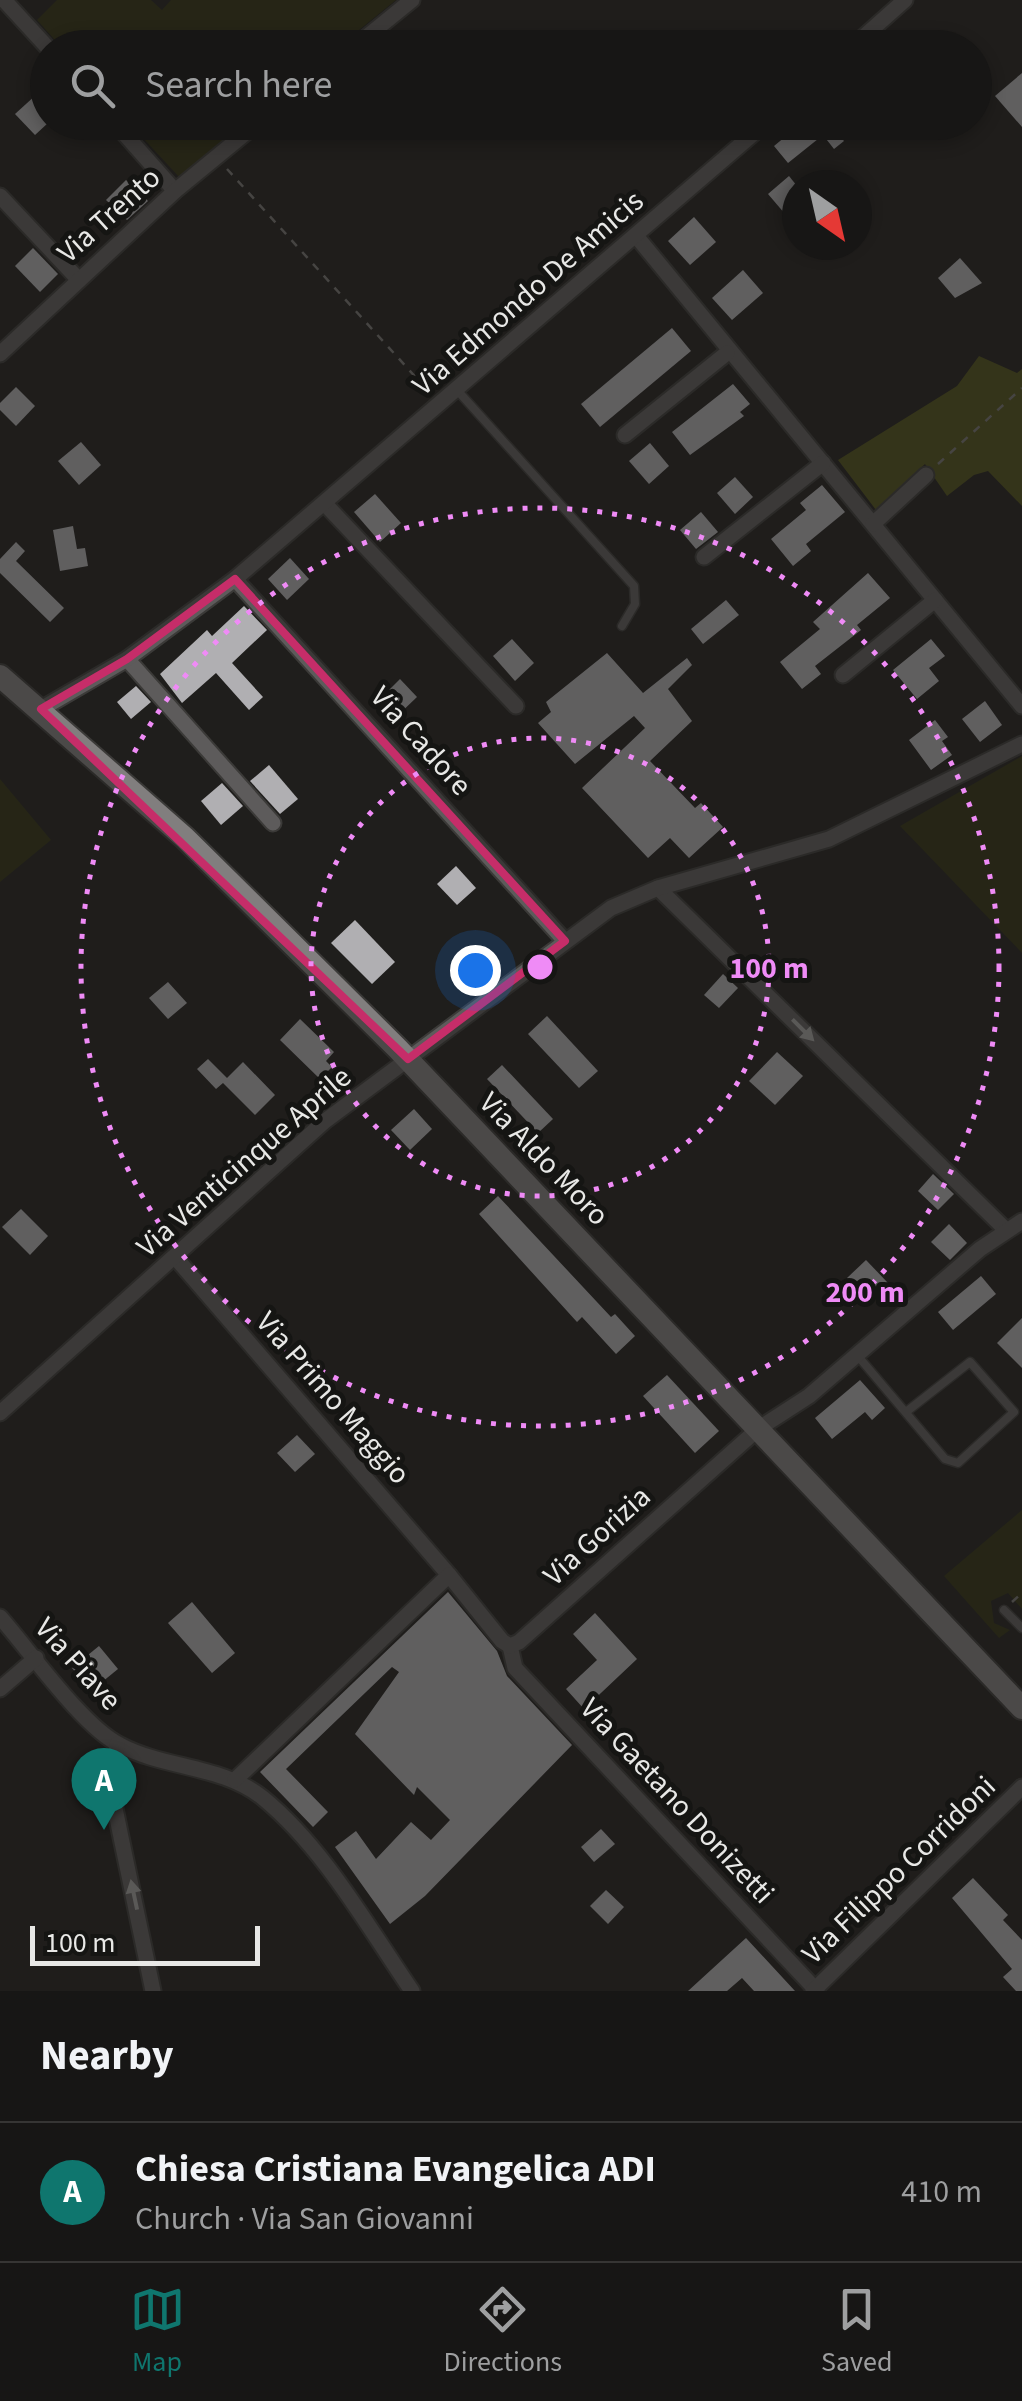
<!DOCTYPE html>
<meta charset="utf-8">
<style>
body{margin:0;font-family:"Source Sans 3",sans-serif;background:#201f1e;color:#f1f3f6}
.compass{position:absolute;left:782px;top:170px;width:90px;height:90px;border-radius:50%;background:#171615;box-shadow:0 5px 15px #0003;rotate:146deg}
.scale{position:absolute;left:30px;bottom:25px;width:230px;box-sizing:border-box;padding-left:10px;border:5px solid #e8e8e6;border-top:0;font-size:28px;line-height:35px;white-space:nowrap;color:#e8e8e6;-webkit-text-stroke:8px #151513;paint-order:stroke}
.you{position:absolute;left:475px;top:970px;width:35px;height:35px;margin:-25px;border:8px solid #fff;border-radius:50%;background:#1a73e8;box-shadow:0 0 0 15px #1a73e833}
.badge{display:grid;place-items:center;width:65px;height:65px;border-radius:50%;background:#0f766e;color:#fff;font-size:32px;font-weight:700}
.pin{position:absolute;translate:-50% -82px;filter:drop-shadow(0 2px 5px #0008)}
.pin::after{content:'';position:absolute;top:52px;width:35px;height:30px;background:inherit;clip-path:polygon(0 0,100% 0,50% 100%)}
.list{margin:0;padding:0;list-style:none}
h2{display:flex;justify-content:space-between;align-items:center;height:130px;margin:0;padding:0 40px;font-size:42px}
h2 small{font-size:32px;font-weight:400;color:#9e9fa0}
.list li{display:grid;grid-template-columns:65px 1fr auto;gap:30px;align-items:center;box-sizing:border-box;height:140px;padding:0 40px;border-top:2px solid #363534}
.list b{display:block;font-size:38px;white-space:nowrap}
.list p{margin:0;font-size:32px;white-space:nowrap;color:#9e9fa0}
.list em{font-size:32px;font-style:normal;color:#9e9fa0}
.icon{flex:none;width:55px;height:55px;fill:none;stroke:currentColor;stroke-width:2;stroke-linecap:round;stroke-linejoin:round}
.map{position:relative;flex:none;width:1022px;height:1991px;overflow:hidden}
.search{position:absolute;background:#171615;box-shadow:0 5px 15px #0003;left:30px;right:30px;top:30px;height:110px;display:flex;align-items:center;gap:25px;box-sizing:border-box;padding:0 35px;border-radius:55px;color:#9e9fa0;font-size:38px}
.sheet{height:270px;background:#171615}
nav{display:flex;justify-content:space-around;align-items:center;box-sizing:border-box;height:140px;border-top:2px solid #363534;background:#171615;font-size:28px;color:#9e9fa0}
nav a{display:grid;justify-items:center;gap:5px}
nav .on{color:#0f766e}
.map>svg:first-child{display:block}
</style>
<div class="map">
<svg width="1022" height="1991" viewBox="0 0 1022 1991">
<rect width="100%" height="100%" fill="#1f1e1c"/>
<g fill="#2f3011">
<polygon points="57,0 151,0 162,10 171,0 396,0 338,47 62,48 37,20"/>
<polygon points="129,123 247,123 180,178"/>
<polygon points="1022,756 1022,953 900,826"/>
<polygon points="0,779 51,840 0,882"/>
<polygon points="1022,1510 1022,1609 1008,1593 991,1601 994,1623 1010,1630 999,1638 944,1576"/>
</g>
<polygon fill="#4f5019" points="979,356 1017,373 1022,369 1022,506 988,471 974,475 947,496 925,464 876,510 838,460 957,386"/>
<g fill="#b0afb2">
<polygon points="1022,73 1022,127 995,96"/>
<polygon points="48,84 48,123 35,135 15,114"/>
<polygon points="803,122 852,122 838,134 844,141 834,149 823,135 788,163 774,146"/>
<polygon points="789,176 797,186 797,228 768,194"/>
<polygon points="126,180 148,201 127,220 106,200"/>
<polygon points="694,217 716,242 690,265 668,241"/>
<polygon points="33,248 58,274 40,292 15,266"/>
<polygon points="960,258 982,283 955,298 938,278"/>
<polygon points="743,270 763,293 732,320 712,298"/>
<polygon points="672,328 691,351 600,427 581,404"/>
<polygon points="733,384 750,404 740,412 744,416 690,455 672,432"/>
<polygon points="16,387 35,406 16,426 0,410 0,403"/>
<polygon points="81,442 101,465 79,485 58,461"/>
<polygon points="650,443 669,466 649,484 629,461"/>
<polygon points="735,477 753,497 735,514 717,493"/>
<polygon points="822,485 845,512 806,544 811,551 793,566 771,539 806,510 800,503"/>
<polygon points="375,494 401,523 380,542 354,512"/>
<polygon points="701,512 718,532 696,549 680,530"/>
<polygon points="73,526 77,549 85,548 88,566 60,571 53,530"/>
<polygon points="16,542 25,551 16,561 64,608 50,622 0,573 0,559"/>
<polygon points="290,558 309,579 287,600 268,579"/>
<polygon points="868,573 890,598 857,625 861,630 815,666 821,674 802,689 780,662 820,629 813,622"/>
<polygon points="726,600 739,615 703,644 691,629"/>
<polygon points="244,606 267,630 232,663 263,697 249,710 216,673 182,703 160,674 207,630 212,636"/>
<polygon points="512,639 534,663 515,681 493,656"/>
<polygon points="931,639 945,656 929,668 939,681 917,699 893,670"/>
<polygon points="607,653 643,693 687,658 692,665 668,689 692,721 650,761 695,808 701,803 723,827 689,858 670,838 648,858 582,788 645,728 634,716 575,764 538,723 551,712 546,702"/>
<polygon points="400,679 417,697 394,719 377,702"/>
<polygon points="136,686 151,702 131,719 117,702"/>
<polygon points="985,701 1002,725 980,742 962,719"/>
<polygon points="935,720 948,737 942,741 952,755 931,770 909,740"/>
<polygon points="269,765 298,799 280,814 250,781"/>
<polygon points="222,783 243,806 221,825 201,801"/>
<polygon points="456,866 476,888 457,905 437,884"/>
<polygon points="355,920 395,962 372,984 331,943"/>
<polygon points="723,974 738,988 719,1008 704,995"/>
<polygon points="168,982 187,1003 168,1019 149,998"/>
<polygon points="547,1016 598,1071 579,1088 528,1034"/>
<polygon points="300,1019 334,1052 326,1061 332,1067 320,1079 280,1040"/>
<polygon points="777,1052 803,1076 775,1105 749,1081"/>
<polygon points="208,1059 227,1078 243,1062 275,1095 255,1115 223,1083 216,1089 197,1069"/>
<polygon points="502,1065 553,1119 538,1133 487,1079"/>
<polygon points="414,1109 432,1129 410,1150 391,1130"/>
<polygon points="933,1174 954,1194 938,1210 918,1191"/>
<polygon points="498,1196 611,1317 615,1314 635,1336 616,1354 582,1317 577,1322 479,1214"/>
<polygon points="21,1209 48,1236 30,1255 2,1227"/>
<polygon points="949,1224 967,1243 950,1260 931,1242"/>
<polygon points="866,1260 888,1283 868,1301 847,1278"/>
<polygon points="981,1276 996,1294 953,1330 938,1312"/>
<polygon points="1022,1318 1022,1368 997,1343"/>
<polygon points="667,1375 719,1431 695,1453 643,1396"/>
<polygon points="860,1380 885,1408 872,1420 865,1412 832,1439 815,1418"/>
<polygon points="297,1435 315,1454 295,1472 277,1453"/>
<polygon points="448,1592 497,1651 507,1676 572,1745 425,1896 390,1924 335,1847 356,1831 376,1859 411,1822 431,1840 450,1820 417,1787 414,1795 355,1734 399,1672 392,1667 286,1769 328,1812 313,1827 260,1772"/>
<polygon points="192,1602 235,1653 212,1673 168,1623"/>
<polygon points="595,1613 637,1659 584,1709 566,1689 597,1660 573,1634"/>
<polygon points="99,1646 118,1669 91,1691 72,1668"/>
<polygon points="601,1829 615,1844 594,1862 581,1847"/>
<polygon points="973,1878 1008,1915 1003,1920 1022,1940 1022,1991 1016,1991 1003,1977 1012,1969 952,1898"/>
<polygon points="606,1890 624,1907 608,1924 590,1906"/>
<polygon points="746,1938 795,1991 754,1991 742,1978 727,1991 688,1991"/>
</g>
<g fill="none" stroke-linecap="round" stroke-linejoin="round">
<defs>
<g id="lane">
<polyline points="457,390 634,586 635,604 622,626"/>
<polyline points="857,1355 945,1459 958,1463 1014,1412 970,1362 906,1412"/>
<polyline points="1004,1610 1022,1628"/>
</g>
<g id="street">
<polyline points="4,0 48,48"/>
<polyline points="353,48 412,0"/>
<polyline points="851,48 905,0"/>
<polyline points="114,122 175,191"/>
<polyline points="0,196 79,280"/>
<polyline points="637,237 1022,706"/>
<polyline points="0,354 175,191 259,122"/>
<polyline points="625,435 727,353"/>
<polyline points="326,505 516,706"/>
<polyline points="873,524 926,475"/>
<polyline points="704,557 823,463"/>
<polyline points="235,579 565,941"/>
<polyline points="127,659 273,823"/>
<polyline points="843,675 935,600"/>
<polyline points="41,709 127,659 235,579 767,122"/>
<polyline points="658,888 1006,1230"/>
<polyline points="175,1257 449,1575"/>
<polyline points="0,1413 325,1121 611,908 658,888 829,839 1022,744"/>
<path d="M0 1617C30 1651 82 1726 120 1745 165 1769 222 1765 263 1798 324 1848 368 1927 412 1991"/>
<polyline points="510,1646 515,1668 817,1991"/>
<polyline points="0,1689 36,1658"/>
<polyline points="117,1744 112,1794 153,1991"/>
<polyline points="235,1780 449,1575 502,1641 510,1646 519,1642 758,1429 809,1396 980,1249 1022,1221"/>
<polyline points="813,1991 1022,1787"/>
</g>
<polyline id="secondary" points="0,676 185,838 397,1048 1022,1708"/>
</defs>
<use href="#lane" stroke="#3b3a38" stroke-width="11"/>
<use href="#street" stroke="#3b3a38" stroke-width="19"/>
<use href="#secondary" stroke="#3b3a38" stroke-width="26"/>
<g stroke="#757472" stroke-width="2.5" stroke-dasharray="8 8" stroke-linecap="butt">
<polyline points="227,169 430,393"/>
<polyline points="938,464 1022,388"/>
<polyline points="1012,1602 1022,1593"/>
</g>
<use href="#lane" stroke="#5d5b5b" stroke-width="8"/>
<use href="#street" stroke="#5d5b5b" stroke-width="15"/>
<use href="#secondary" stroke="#817e7e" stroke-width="22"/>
</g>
<defs><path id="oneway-solid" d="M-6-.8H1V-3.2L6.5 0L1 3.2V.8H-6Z" transform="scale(2.5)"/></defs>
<g fill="#a2a2a0">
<use href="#oneway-solid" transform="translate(803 1030) rotate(45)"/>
<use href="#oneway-solid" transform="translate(134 1895) rotate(-102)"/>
</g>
<path d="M0 0H1022V1991H0ZM235 579 565 941 408 1059 41 709 127 659Z" fill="#1f1e1c" fill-opacity=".55" fill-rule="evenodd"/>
<path fill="none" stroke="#c62d69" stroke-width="8" stroke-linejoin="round" d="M235 579 565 941 408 1059 41 709 127 659Z"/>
<g fill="none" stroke="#ef8bf6" stroke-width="5" stroke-dasharray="5 10">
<circle cx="540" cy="967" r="229"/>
<circle cx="540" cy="967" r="459"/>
</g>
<g text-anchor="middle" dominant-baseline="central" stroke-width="10" stroke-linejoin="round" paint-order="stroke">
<g font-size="30" fill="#e8e8e6" stroke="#151513">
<text transform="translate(109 215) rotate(-42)">Via Trento</text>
<text transform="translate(528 293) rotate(-41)">Via Edmondo De Amicis</text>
<text transform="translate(421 741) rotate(48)">Via Cadore</text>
<text transform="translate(544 1159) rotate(46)">Via Aldo Moro</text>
<text transform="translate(244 1162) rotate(-41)">Via Venticinque Aprile</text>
<text transform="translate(333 1398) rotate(49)">Via Primo Maggio</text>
<text transform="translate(597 1536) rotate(-42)">Via Gorizia</text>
<text transform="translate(78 1664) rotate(48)">Via Piave</text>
<text transform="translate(677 1801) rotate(47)">Via Gaetano Donizetti</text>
<text transform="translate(899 1870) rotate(-44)">Via Filippo Corridoni</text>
</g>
</g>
<circle cx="540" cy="967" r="15" fill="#ef8bf6" stroke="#151513" stroke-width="5"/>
<g font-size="30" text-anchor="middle" font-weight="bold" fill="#ef8bf6" stroke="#151513" stroke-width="10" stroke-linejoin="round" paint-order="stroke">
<text x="769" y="978">100 m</text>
<text x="865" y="1302">200 m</text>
</g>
</svg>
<svg class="compass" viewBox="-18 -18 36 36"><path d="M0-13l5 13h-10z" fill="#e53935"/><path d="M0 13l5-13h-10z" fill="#9e9fa0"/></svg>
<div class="scale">100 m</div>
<div class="you"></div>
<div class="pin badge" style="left:104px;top:1830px">A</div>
<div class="search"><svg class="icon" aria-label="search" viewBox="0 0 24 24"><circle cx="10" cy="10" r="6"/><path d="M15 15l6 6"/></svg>Search here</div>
</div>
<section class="sheet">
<h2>Nearby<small></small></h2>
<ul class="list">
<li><span class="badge">A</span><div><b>Chiesa Cristiana Evangelica ADI</b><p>Church · Via San Giovanni</p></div><em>410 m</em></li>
</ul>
</section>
<nav>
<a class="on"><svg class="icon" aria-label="map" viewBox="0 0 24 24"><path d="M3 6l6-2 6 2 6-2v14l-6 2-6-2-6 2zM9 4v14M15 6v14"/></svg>Map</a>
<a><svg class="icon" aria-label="directions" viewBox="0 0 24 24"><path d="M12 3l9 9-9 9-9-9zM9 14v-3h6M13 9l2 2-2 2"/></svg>Directions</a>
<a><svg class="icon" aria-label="saved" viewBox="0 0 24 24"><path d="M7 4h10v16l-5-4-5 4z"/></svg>Saved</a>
</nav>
